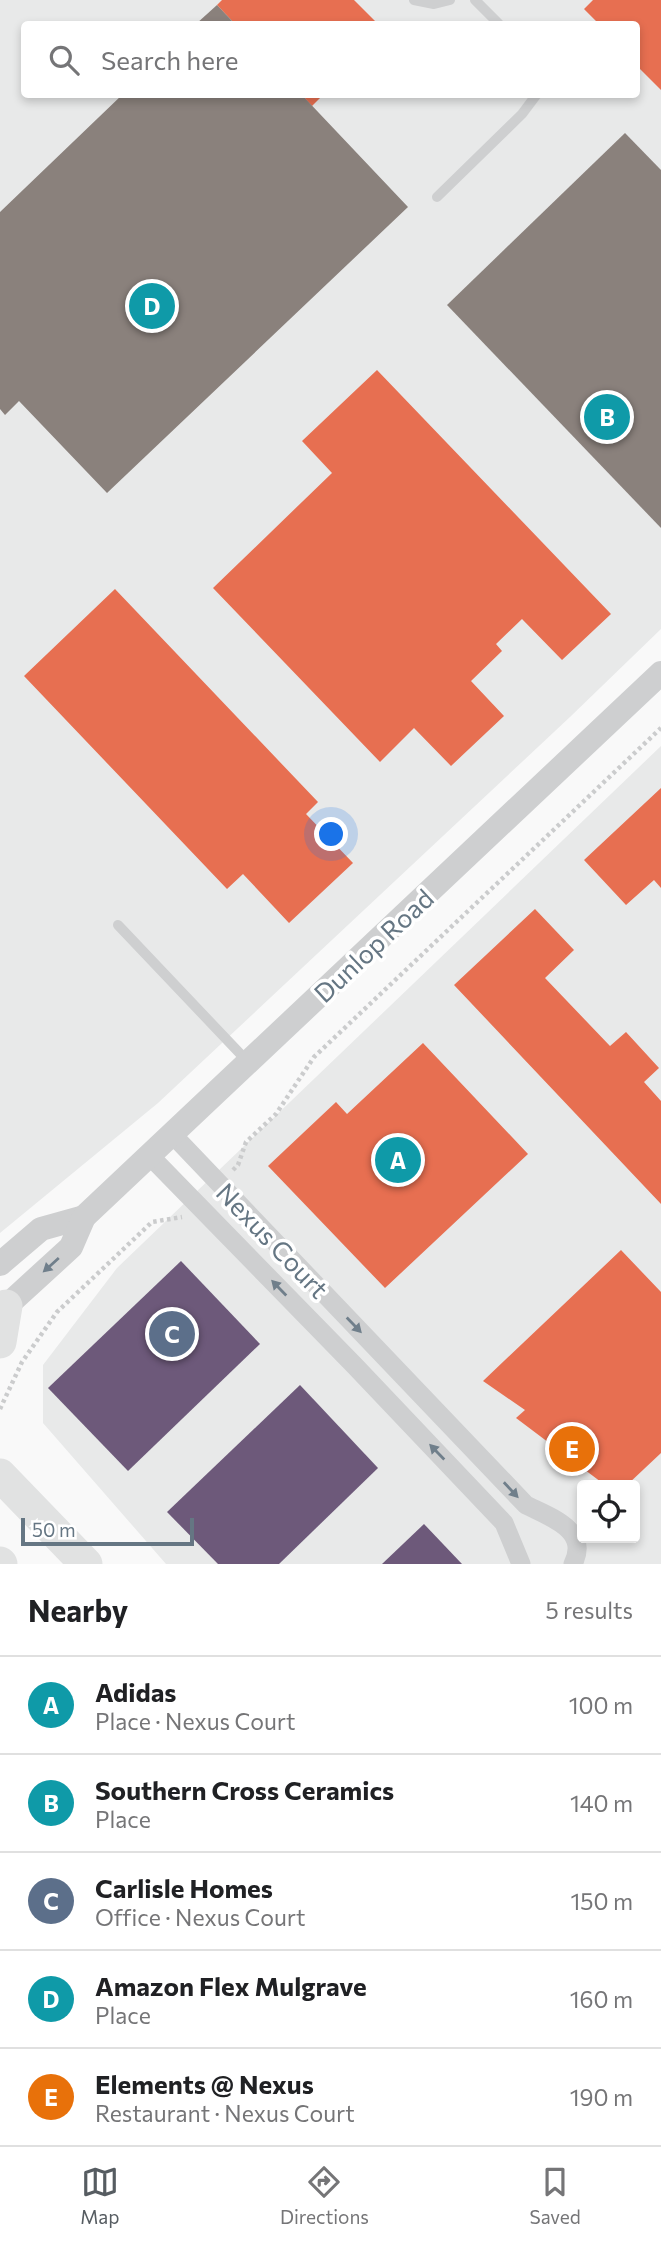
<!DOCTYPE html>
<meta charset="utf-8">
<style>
body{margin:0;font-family:Commissioner,sans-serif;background:#f6f6f6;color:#202124}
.controls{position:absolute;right:21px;bottom:21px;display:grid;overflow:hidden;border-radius:7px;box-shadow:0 4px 10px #0003}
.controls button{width:63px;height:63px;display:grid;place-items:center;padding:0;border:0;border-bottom:2px solid #e0e0e0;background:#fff;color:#202124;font:35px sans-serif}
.scale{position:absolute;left:21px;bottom:18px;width:173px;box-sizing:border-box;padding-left:7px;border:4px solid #657683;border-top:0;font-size:19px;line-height:24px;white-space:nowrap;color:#657683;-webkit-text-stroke:5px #fff;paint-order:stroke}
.you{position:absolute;left:332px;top:835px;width:24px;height:24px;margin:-18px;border:5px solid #fff;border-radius:50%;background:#1a73e8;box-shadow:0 0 0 10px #1a73e833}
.badge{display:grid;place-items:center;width:46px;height:46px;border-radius:50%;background:#565c61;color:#fff;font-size:23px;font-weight:700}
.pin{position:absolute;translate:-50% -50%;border:4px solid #fff;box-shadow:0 2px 7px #0006}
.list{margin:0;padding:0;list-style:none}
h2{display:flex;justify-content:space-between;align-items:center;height:91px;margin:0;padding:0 28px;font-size:30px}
h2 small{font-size:23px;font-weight:400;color:#757577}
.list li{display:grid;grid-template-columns:46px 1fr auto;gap:21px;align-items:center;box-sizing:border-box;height:98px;padding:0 28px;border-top:2px solid #e0e0e0}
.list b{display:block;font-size:26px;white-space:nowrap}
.list p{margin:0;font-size:23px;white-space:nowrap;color:#757577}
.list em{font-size:23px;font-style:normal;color:#757577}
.icon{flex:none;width:38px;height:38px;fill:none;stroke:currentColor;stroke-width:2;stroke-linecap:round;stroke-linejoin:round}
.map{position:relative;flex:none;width:661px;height:1564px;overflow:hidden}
.search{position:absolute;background:#fff;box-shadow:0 4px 10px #0003;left:21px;right:21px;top:21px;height:77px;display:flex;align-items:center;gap:18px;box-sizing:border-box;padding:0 24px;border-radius:7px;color:#757577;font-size:26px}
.sheet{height:581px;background:#fff}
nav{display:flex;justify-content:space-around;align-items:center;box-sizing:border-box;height:98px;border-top:2px solid #e0e0e0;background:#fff;font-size:19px;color:#757577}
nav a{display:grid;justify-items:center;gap:4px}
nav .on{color:#565c61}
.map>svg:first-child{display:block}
</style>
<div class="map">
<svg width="661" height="1564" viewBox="0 0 661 1564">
<rect width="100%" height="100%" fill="#f9f9f9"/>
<g fill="#e8e9e9" fill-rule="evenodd">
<path d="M0 0H661V629L570 717 158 1103 0 1233ZM24 24H636V94H24Z"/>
<path d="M661 746V1564H166L43 1423V1365L117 1268ZM582 1485H635V1538H582Z"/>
</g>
<g fill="#e76f51">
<polygon points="222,0 354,0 378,24 235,24 217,5"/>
<polygon points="593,0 661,0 661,90 636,65 636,24 599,24 584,9"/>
<polygon points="301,94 324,94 312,106"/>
<polygon points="377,370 611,614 562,660 522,619 496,644 502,651 471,681 504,716 451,766 414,728 380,762 213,588 332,473 302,441"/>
<polygon points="115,589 318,802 306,814 353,863 289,923 243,874 227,889 24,676"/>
<polygon points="661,788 661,888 654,880 626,905 584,860"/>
<polygon points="535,909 574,950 545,978 610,1046 626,1032 659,1068 644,1082 661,1101 661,1204 454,985"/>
<polygon points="423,1043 528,1154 385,1288 268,1166 336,1102 347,1114"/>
<polygon points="621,1250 661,1292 661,1453 627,1485 605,1485 516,1418 525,1410 483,1381"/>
</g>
<g fill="#6d597a">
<polygon points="181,1261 260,1344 128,1471 48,1388"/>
<polygon points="300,1385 378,1468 279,1564 218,1564 167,1512"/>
<polygon points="424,1524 462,1564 382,1564"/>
</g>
<g fill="#8a817c">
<polygon points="217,5 235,24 196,24"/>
<polygon points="123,94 301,94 408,207 107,493 19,401 5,415 0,409 0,212"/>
<polygon points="625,133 661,170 661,528 447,305"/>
</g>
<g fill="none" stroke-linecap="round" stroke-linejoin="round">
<g stroke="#cbcccd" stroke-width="4.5" stroke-dasharray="3.5 3.5" stroke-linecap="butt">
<polyline points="233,1170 238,1165 246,1142 276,1114 314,1057 661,728"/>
<polyline points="0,1409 22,1362 57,1312 152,1222 182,1217"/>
</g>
<g stroke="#cecfd0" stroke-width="10">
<polyline points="414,0 434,4 450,0"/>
<polyline points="475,0 499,24"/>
<polyline points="437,197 522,114 537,94"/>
<polyline points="118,925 248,1062"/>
</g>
<g stroke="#cecfd0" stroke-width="19">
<path d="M172 1134 526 1505C550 1517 590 1530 573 1564"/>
<polyline points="149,1155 354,1365 504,1523 521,1564"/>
</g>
<g stroke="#cecfd0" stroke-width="24">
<polyline points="0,1264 41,1229 84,1217"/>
<polyline points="0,1312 71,1247 84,1217 661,673"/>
</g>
<g stroke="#e1e2e2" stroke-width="33">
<polyline points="0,1342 6,1306"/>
<polyline points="0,1475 86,1564"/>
<polyline points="0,1563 1,1564"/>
</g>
</g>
<defs><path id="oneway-solid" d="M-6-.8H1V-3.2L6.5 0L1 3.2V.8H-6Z" transform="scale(1.75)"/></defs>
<g fill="#707f8b">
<use href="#oneway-solid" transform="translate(51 1265) rotate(138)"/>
<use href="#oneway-solid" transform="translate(279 1288) rotate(-134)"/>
<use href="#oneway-solid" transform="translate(354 1325) rotate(46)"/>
<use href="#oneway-solid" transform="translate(437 1452) rotate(-134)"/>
<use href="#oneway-solid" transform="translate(511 1490) rotate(47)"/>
</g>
<g text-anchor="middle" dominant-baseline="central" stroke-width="7" stroke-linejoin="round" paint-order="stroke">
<g font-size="26" fill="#657683" stroke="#fff">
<text transform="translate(373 945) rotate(-43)">Dunlop Road</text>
<text transform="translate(273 1240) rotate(46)">Nexus Court</text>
</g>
</g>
</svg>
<div class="controls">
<button><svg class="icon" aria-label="locate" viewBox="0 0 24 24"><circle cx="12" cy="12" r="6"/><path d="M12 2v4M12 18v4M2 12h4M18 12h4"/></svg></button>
</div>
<div class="scale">50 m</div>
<div class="you"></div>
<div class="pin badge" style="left:398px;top:1160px;background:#0f9aa8">A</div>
<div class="pin badge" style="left:607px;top:417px;background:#0f9aa8">B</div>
<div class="pin badge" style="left:172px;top:1334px;background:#5c6f8a">C</div>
<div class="pin badge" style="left:152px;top:306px;background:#0f9aa8">D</div>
<div class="pin badge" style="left:572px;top:1449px;background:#e8710a">E</div>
<div class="search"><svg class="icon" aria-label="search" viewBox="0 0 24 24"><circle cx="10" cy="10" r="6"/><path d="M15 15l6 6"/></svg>Search here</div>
</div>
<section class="sheet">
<h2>Nearby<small>5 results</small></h2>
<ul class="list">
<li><span class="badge" style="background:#0f9aa8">A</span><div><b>Adidas</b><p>Place · Nexus Court</p></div><em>100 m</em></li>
<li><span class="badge" style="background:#0f9aa8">B</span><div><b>Southern Cross Ceramics</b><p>Place</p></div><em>140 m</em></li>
<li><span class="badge" style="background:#5c6f8a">C</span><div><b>Carlisle Homes</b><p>Office · Nexus Court</p></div><em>150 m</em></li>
<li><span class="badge" style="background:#0f9aa8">D</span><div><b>Amazon Flex Mulgrave</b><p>Place</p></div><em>160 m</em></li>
<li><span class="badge" style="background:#e8710a">E</span><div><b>Elements @ Nexus</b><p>Restaurant · Nexus Court</p></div><em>190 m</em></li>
</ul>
</section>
<nav>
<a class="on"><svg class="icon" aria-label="map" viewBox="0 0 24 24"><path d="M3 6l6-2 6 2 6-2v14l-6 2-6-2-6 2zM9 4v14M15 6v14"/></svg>Map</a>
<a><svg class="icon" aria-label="directions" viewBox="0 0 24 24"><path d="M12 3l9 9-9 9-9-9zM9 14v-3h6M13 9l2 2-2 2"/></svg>Directions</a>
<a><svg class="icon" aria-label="saved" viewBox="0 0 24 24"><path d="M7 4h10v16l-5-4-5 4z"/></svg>Saved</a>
</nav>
